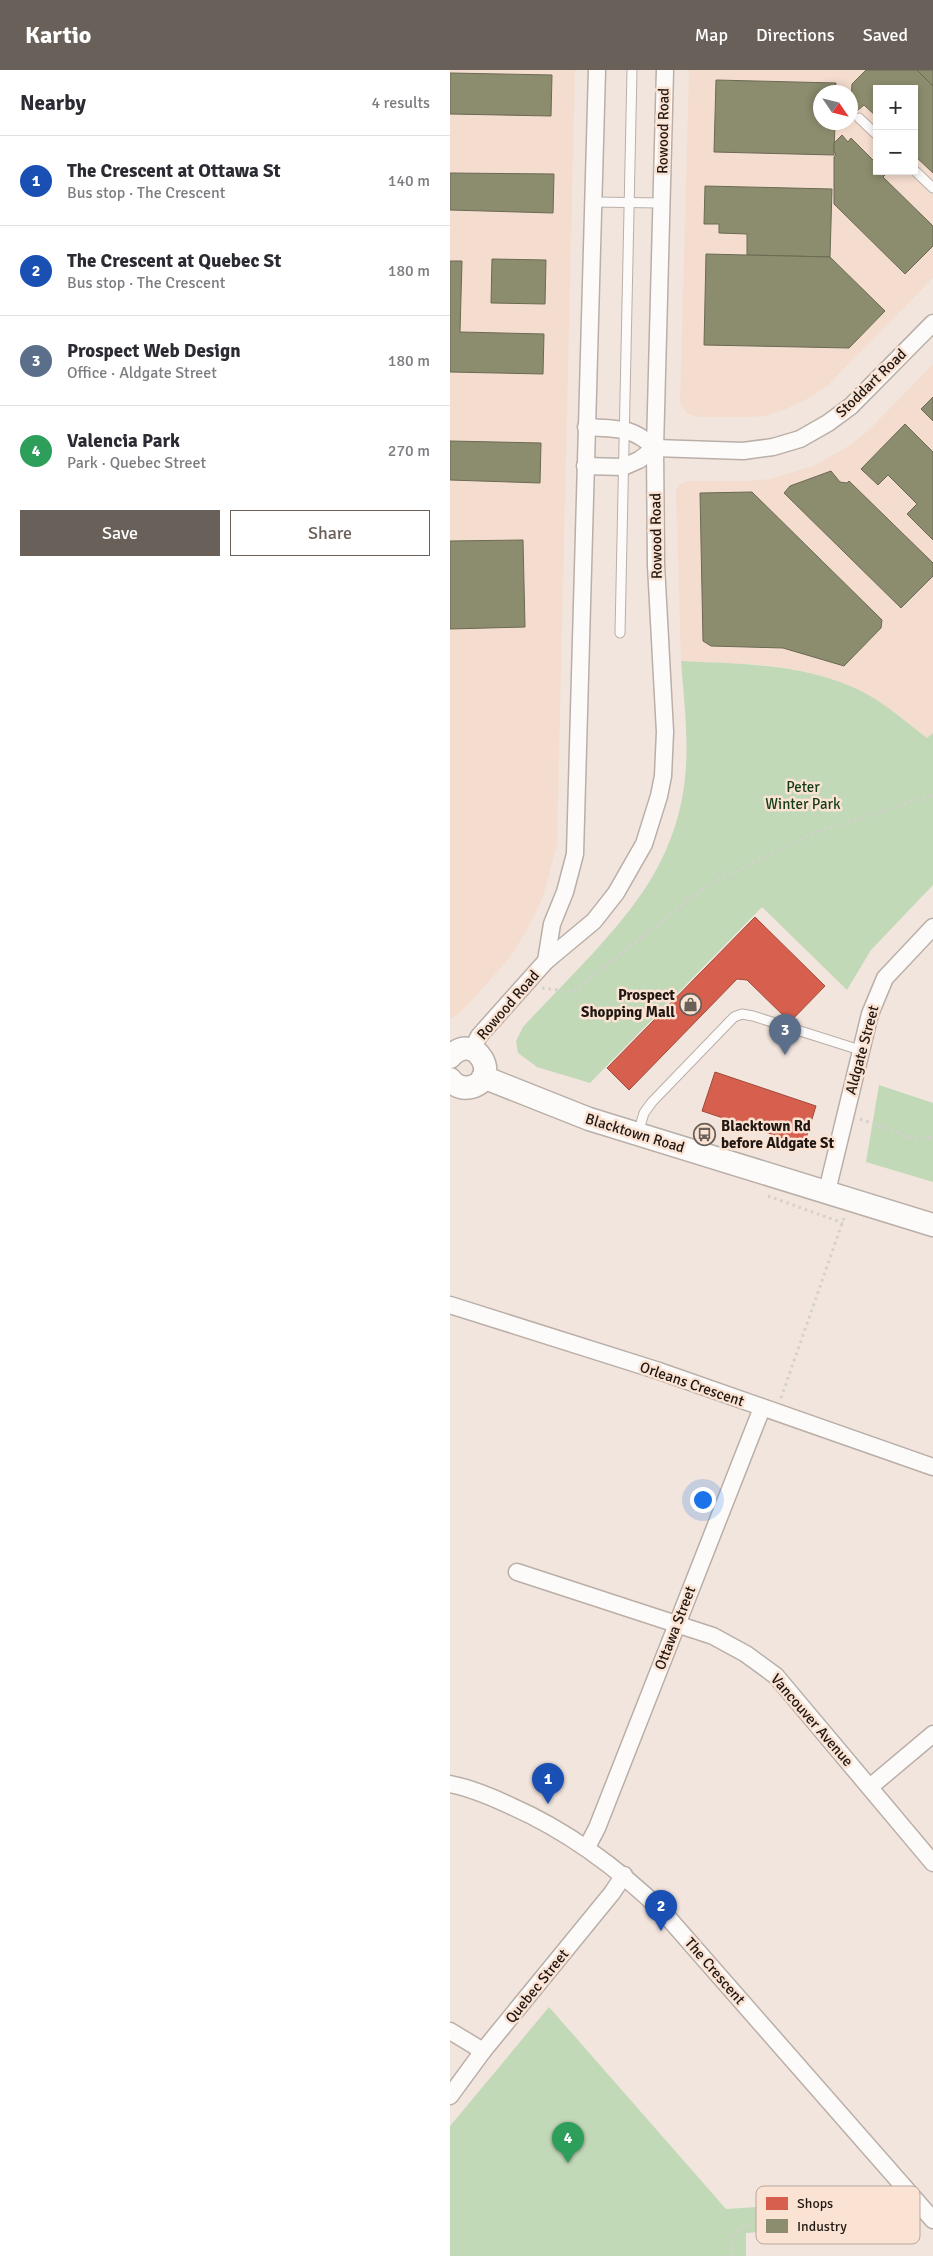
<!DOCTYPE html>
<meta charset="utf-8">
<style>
body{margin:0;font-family:Signika,sans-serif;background:#f2f2f3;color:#2b2b33}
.controls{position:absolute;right:15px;top:15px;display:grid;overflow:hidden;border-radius:0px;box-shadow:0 2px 8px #0003}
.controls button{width:45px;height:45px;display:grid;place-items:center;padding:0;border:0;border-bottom:1px solid #e1e1e2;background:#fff;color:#2b2b33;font:25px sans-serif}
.compass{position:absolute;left:363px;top:15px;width:45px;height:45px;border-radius:50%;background:#fff;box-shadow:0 2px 8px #0003;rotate:125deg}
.you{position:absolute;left:252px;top:1429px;width:18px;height:18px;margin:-12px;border:4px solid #fff;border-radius:50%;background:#1a73e8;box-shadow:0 0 0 8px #1a73e833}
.badge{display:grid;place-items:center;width:32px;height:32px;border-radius:50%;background:#6a605a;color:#fff;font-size:16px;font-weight:700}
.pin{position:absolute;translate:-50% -41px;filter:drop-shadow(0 1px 2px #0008)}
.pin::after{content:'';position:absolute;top:26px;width:18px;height:15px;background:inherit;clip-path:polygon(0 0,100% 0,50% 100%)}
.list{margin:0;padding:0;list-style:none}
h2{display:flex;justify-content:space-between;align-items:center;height:65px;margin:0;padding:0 20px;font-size:21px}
h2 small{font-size:16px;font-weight:400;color:#7c7c81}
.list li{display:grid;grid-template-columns:32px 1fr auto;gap:15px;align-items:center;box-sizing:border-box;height:90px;padding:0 20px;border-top:1px solid #e1e1e2}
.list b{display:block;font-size:19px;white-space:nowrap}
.list p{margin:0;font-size:16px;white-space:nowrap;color:#7c7c81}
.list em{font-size:16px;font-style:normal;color:#7c7c81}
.actions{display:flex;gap:10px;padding:15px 20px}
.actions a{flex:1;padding:11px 0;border:1px solid #6a605a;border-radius:0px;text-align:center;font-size:18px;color:#6a605a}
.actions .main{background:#6a605a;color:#fff}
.map{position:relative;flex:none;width:483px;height:2186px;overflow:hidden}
header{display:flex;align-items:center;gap:30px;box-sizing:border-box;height:70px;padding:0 25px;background:#6a605a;color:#fff}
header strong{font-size:24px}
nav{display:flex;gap:28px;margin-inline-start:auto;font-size:18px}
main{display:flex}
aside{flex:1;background:#fff}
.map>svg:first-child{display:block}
</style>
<header>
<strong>Kartio</strong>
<nav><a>Map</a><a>Directions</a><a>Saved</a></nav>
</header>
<main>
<aside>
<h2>Nearby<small>4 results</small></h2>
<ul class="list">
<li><span class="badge" style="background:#1a4fb4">1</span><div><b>The Crescent at Ottawa St</b><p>Bus stop · The Crescent</p></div><em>140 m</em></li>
<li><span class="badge" style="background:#1a4fb4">2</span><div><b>The Crescent at Quebec St</b><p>Bus stop · The Crescent</p></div><em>180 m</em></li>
<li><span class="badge" style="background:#5c6f8a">3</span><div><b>Prospect Web Design</b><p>Office · Aldgate Street</p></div><em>180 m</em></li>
<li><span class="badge" style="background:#2e9e5b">4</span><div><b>Valencia Park</b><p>Park · Quebec Street</p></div><em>270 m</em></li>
</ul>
<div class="actions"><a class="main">Save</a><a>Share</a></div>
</aside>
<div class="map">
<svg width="483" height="2186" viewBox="0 0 483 2186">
<rect width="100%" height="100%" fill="#f2e5dd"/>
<g fill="#f4ddcf" fill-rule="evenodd">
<polygon points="0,0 125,0 107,775 93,827 78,858 61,886 26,926 10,943 0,949"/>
<path d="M239 0H483V208L377 316 357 329 334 340 315 346 298 347H249L238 344 230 334ZM427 19H464V101H427ZM370 22H400V52H370Z"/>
<polygon points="483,294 483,663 477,669 415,623 382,609 343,599 314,595 231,591 226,421 230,414 238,411 298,411 320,409 366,395 400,375 419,360"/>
</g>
<g fill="#c2d9b8">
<path d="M231 591C293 594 358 593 415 623 437 635 457 653 477 668L483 663V815L421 880 397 920 312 837 140 1013 87 997 68 983 66 971 73 957C115 911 175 856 205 802 221 774 232 740 235 708 239 669 234 630 231 591Z"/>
<polygon points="429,1015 483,1033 483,1112 416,1092"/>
<polygon points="99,1937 276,2139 432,2129 453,2153 296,2163 296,2186 0,2186 0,2056"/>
</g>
<g fill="#d6604d" stroke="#a04a3c">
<polygon points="305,847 375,916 340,952 297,910 287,909 179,1020 157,998"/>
<polygon points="265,1002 366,1036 354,1075 252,1041"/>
</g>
<g fill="#8c8c6e" stroke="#6c6953">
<polygon points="416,0 467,0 483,16 483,103 464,85 464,19 427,19 427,47 414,35 400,47 402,14"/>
<polygon points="467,0 483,0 483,16"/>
<polygon points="0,3 102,5 101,46 0,44"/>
<polygon points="266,10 386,13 385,22 370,22 370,52 385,52 384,85 264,82"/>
<polygon points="392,65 398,72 401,68 427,94 427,101 434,101 436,104 433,107 483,156 483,176 455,204 384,134 384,87 386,84 384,82 384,73"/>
<polygon points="0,103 104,104 103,143 0,140"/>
<polygon points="255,116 382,119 380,187 297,185 297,164 269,163 269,154 254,154"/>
<polygon points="256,184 380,187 435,241 399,278 254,275"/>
<polygon points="42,189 96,190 95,234 41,233"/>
<polygon points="0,191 12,191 10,262 94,264 93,304 0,302"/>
<polygon points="483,327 483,351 471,339"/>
<polygon points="455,354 483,382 483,470 457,444 467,434 438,405 428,415 411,399"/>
<polygon points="0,371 91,373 90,413 0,410"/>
<polygon points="381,401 390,412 397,413 399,411 483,493 483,506 451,538 334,423 340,416"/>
<polygon points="302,422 432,550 431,558 394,596 333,578 261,576 253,571 250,423"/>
<polygon points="73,470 75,557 0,559 0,471"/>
</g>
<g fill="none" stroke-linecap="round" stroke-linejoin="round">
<defs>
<g id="service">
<polyline points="409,48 427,65"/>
<polyline points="464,100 483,118"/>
<polyline points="143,132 211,133"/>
<polyline points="170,563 182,0"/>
<polyline points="188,1063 194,1043 202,1032 284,947 292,944 303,946 410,980"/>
</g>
<g id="minor">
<path d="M136 357C168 359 181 356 205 378"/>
<polyline points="135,396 173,397 189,390 205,378 293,381 323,377 350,369 378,353 401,336 483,253"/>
<polyline points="96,891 102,854 115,822 125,784 147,0"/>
<polyline points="22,980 29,966 96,891 144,851 166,823 194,774 209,726 213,706 215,662 206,495 205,378 215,0"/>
<polyline points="377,1121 420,944 435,908 483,857"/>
<polyline points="0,1235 209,1301 483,1397"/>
<polyline points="67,1502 263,1566 296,1584 326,1606 483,1793"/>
<path d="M0 1714C21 1718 42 1727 61 1736 120 1762 168 1798 214 1843L483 2150"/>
<polyline points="420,1717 483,1664"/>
<polyline points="137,1777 147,1758 312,1338"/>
<polyline points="0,1961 33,1981"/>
<polyline points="0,2026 33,1981 162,1823 174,1805"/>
</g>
<g id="secondary">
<path d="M0 987C26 959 52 1009 21 1017 12 1019 5 1016 0 1009"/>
<polyline points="33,1007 139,1049 483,1155"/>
</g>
</defs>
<use href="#service" stroke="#b9afa8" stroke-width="11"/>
<use href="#minor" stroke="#b9afa8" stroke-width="19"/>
<use href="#secondary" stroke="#b9afa8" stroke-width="25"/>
<g stroke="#d3d0cd" stroke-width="3" stroke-dasharray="2.5 4" stroke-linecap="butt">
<polyline points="92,918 123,922 257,815 363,763 483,725"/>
<polyline points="410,1049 465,1069 483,1067"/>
<polyline points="318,1126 393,1153"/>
<polyline points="331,1328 394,1148"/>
<path d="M281 2186C281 2172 281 2166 293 2157L366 2143 434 2136 441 2133"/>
</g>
<use href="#service" stroke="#fdfbfa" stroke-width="9"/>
<use href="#minor" stroke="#fdfbfa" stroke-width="16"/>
<use href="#secondary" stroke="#fdfbfa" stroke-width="22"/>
</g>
<defs>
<symbol id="shop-ring" viewBox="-11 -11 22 22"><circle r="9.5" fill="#fbe3d4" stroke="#6a605a" stroke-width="1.5"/><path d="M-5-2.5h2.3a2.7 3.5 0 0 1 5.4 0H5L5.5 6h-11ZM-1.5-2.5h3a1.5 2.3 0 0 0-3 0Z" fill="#6a605a"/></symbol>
<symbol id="bus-ring" viewBox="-11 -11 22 22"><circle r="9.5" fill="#fbe3d4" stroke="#6a605a" stroke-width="1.5"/><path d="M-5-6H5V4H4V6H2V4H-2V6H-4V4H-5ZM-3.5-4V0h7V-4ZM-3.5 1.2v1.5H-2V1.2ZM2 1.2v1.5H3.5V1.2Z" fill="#6a605a"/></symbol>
</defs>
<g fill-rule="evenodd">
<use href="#shop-ring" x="228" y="922" width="25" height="25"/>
<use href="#bus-ring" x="242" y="1052" width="25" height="25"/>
</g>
<g text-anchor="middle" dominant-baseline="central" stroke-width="5" stroke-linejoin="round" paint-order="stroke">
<g font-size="15" fill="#211813" stroke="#fbe3d4">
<text transform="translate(213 61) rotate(-89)">Rowood Road</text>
<text transform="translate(421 313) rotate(-44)">Stoddart Road</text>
<text transform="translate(206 466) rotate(-91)">Rowood Road</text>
<text transform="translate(58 935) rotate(-49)">Rowood Road</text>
<text transform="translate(412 980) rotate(-75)">Aldgate Street</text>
<text transform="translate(185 1063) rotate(17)">Blacktown Road</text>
<text transform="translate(242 1314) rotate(19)">Orleans Crescent</text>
<text transform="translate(225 1558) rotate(-69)">Ottawa Street</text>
<text transform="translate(362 1650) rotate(49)">Vancouver Avenue</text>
<text transform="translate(265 1901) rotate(49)">The Crescent</text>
<text transform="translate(87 1916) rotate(-51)">Quebec Street</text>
</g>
<g font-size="15" fill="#103d13" stroke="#fbe3d4">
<text x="353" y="717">Peter<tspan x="353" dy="17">Winter Park</tspan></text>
</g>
<g font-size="15" font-weight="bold" fill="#211813" stroke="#fbe3d4" text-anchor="end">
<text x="225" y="925">Prospect<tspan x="225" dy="17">Shopping Mall</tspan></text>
<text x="271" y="1056" text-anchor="start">Blacktown Rd<tspan x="271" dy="17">before Aldgate St</tspan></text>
</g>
</g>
<rect x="306" y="2116" width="164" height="58" rx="8" fill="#fbe3d4" stroke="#baa69a" stroke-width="1"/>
<rect x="316" y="2127" width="22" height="13" fill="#d6604d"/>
<rect x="316" y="2149" width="22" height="14" fill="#8c8c6e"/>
<g font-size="14" fill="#211813">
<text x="347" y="2138">Shops</text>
<text x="347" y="2161">Industry</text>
</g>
</svg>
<div class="controls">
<button>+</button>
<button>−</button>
</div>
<svg class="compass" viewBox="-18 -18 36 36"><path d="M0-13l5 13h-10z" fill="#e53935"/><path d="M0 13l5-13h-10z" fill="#7c7c81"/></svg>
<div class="you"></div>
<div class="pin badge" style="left:98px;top:1734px;background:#1a4fb4">1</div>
<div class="pin badge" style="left:211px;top:1861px;background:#1a4fb4">2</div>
<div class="pin badge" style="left:335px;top:985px;background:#5c6f8a">3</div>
<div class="pin badge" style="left:118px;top:2093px;background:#2e9e5b">4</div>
</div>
</main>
